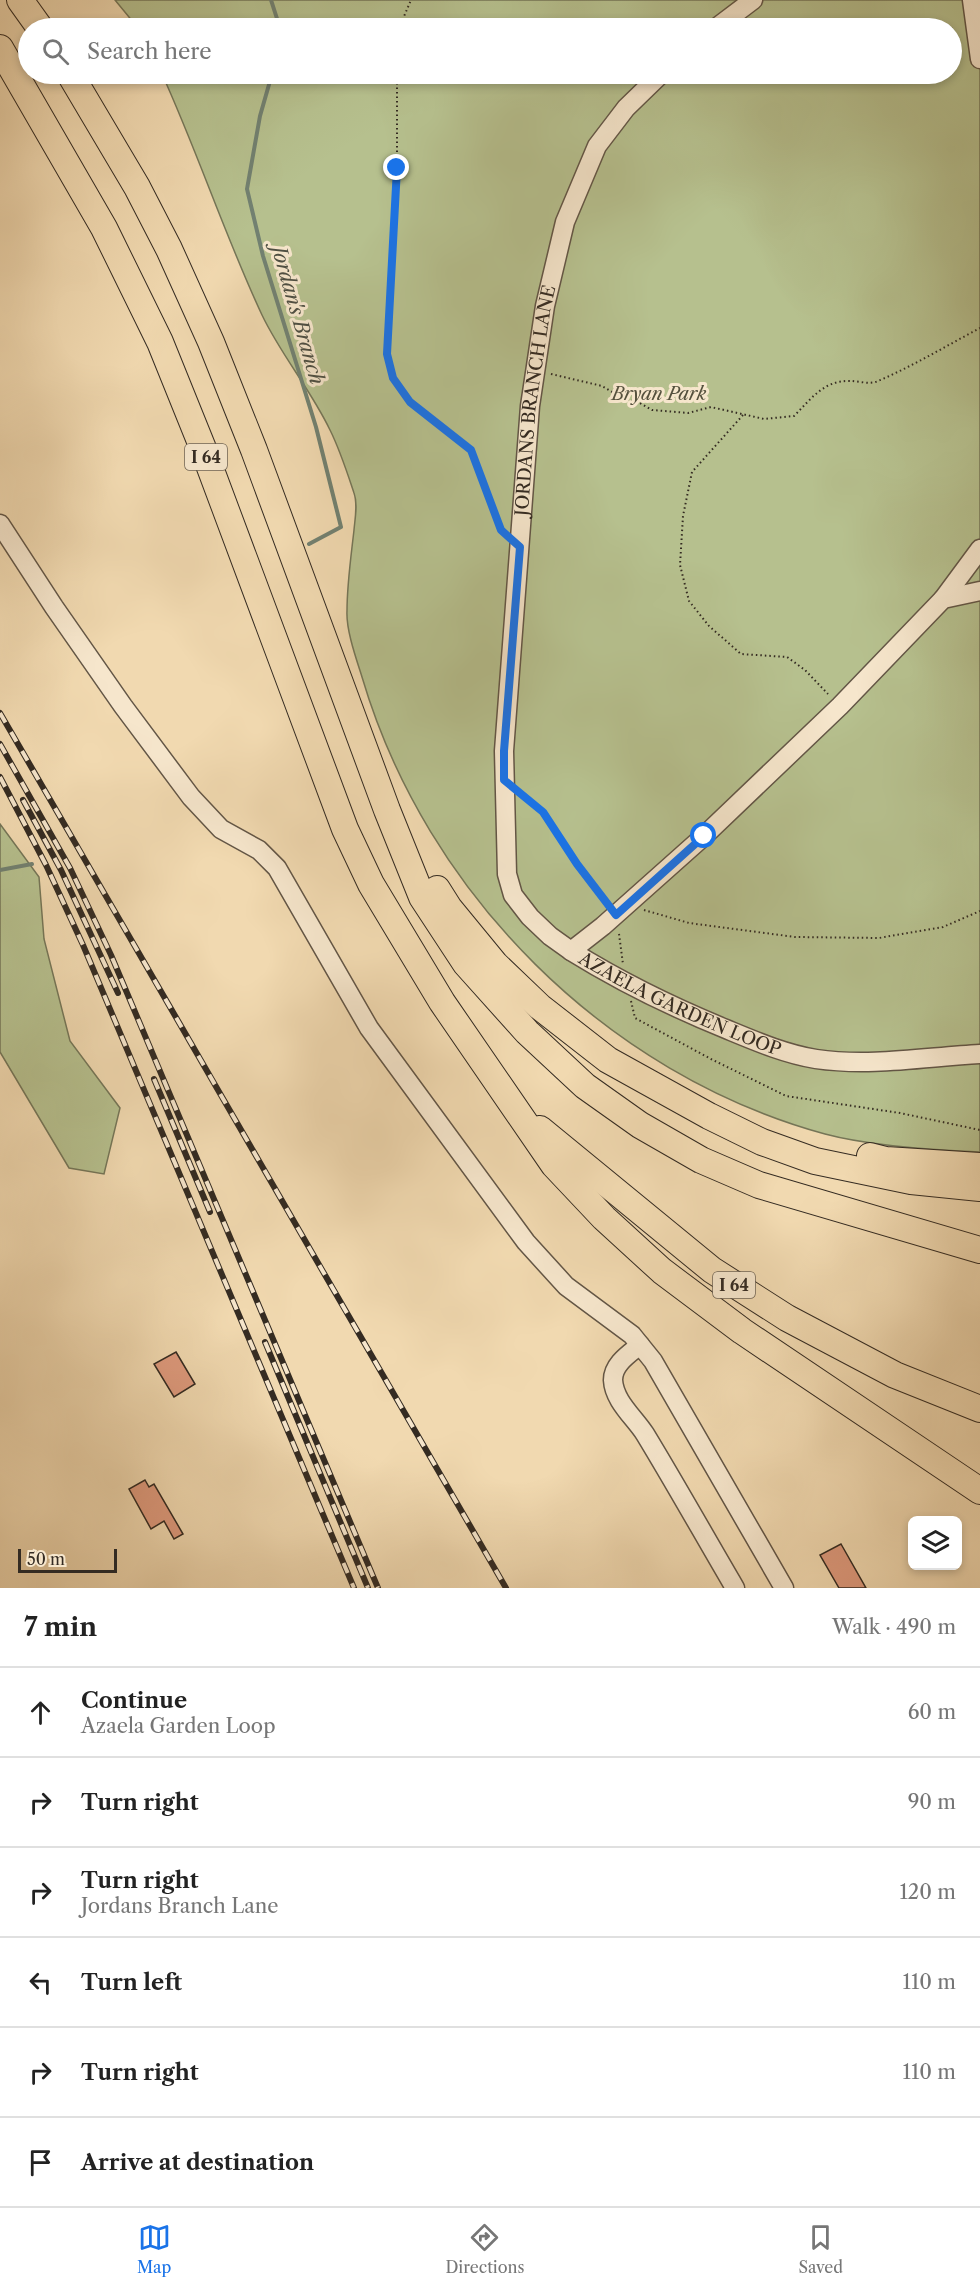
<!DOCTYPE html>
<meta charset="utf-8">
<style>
body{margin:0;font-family:"Libre Caslon Text",serif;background:#f2f2f2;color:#222}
.controls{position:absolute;right:18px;bottom:18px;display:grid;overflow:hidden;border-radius:9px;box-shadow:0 3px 9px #0003}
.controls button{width:54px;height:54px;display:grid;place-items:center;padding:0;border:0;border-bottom:2px solid #e0e0e0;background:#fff;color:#222;font:30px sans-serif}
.scale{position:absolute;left:18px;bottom:15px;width:99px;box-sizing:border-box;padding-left:6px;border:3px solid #342b22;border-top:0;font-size:16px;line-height:21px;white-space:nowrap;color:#342b22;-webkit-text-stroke:4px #f6e6cc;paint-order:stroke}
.stop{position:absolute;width:18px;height:18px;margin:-14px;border:4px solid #1a73e8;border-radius:50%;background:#fff}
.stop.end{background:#1a73e8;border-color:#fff;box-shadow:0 2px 6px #0008}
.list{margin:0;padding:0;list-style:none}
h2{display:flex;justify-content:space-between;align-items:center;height:78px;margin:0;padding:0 24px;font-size:26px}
h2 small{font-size:20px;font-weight:400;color:#767676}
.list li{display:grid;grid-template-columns:39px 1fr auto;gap:18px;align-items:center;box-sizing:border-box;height:90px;padding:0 24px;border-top:2px solid #e0e0e0}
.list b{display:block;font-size:22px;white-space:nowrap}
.list p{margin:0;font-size:20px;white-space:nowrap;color:#767676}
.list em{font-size:20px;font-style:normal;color:#767676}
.icon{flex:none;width:33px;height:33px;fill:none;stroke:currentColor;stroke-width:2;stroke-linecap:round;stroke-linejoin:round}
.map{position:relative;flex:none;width:980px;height:1588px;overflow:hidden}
.search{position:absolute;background:#fff;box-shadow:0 3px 9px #0003;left:18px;right:18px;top:18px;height:66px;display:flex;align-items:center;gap:15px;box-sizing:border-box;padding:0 21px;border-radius:33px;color:#767676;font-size:22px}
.sheet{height:618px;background:#fff}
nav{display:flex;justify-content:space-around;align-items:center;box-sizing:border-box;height:84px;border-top:2px solid #e0e0e0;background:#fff;font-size:16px;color:#767676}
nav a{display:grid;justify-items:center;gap:3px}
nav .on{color:#1a73e8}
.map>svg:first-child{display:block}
</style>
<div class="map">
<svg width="980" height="1588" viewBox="0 0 980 1588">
<rect width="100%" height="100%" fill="#f1d9b0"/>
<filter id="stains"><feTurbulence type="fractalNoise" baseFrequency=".00333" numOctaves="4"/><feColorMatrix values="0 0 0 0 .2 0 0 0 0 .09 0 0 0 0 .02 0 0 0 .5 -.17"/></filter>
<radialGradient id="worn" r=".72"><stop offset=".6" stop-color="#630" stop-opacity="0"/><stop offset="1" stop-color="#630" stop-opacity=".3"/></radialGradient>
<g fill="#b6c08e" stroke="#757658" stroke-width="1.5">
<path d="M115 0H980V1152C932 1150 870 1146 825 1134 606 1074 426 894 362 677 356 658 346 630 347 611 347 584 351 557 354 530 355 518 358 504 354 493 347 472 340 450 330 430 311 390 281 355 262 315 225 236 198 153 162 74H952V28H138Z"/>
<polygon points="0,824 39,877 44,939 70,1041 120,1108 104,1174 69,1168 0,1052"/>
</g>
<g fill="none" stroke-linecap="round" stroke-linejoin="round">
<g stroke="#728171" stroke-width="4">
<polyline points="271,0 280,28"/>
<polyline points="272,74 260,116 247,189 263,256 316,427 341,527 309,544"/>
<polyline points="0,870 32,864"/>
</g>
</g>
<g fill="#de9a7d" stroke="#342b22" stroke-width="1.5">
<polygon points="176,1352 195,1384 174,1397 154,1364"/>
<polygon points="145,1480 149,1487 154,1484 183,1534 174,1539 164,1521 151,1529 129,1489"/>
<polygon points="841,1544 866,1588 839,1588 820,1555"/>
</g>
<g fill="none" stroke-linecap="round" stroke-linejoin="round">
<defs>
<g id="minor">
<polyline points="972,0 980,59"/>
<polyline points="716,28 753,0"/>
<polyline points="0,524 54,607 123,706 191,797 221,829 259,850 277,868 369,1028 526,1242 566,1286 632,1335 653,1361 784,1588"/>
<path id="s1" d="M980 591 943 599 840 706 704 836 603 926 571 951C621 982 672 1007 726 1029 755 1041 785 1054 816 1059 870 1067 926 1057 980 1054"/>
<polyline points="943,599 980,549"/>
<path id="s2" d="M571 951 550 936 530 917 513 895 507 874 504 751 530 406 545 306 565 222 597 146 626 108 661 74"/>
<path d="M640 1345C629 1354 613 1364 613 1380 614 1401 634 1417 645 1434 676 1485 705 1537 735 1588"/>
</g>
<g id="highway">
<polyline points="20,0 40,28"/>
<polyline points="0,48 104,228 160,342 202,446 345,829 371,884 442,1002 554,1165 604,1218 662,1271 742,1331 980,1491"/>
<polyline points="70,74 137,187 169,249 211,342 254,450 387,810 422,897 466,964 527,1032 585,1086 640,1125 701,1160 759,1185 980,1250"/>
<polyline points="437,889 449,908 495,964 540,1007 608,1060 709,1116 762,1142 815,1161 911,1181 980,1188"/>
<polyline points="540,1129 712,1270 787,1318 895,1375 980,1409"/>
<polyline points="870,1156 886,1160 980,1166"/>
</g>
</defs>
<use href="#minor" stroke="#635646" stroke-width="21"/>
<use href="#highway" stroke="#342b22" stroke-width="28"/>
<g stroke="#342b22" stroke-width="2" stroke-dasharray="1.5 3" stroke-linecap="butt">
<polyline points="399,28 411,0"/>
<polyline points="397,74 397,168 387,354 393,378 410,402 471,450 501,530 504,533"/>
<path d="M551 374 602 386 624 399 640 403 652 410 688 413 711 407 764 419 794 416C811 399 824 380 850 381 859 381 870 385 878 381 913 366 946 346 980 328"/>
<polyline points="743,415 692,472 683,516 680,565 689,601 709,626 741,654 787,657 805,670 828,694"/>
<polyline points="521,794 543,812 577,865 606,902"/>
<polyline points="644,910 689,923 795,937 879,938 943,927 980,911"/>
<polyline points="619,934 623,964"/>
<polyline points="631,1001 635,1018 711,1059 786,1096 900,1113 980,1130"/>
</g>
<use href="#minor" stroke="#f6e6cc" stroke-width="18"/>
<use href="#highway" stroke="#f1d9b0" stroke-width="26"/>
<defs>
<g id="rail">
<polyline points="0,713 506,1588"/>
<polyline points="0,744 70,868 111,955 378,1588"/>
<polyline points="0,777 46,865 83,945 354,1588"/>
<polyline points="23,800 61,870 118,993"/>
<polyline points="154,1079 210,1212"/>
<polyline points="265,1342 368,1588"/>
</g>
</defs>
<use href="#rail" stroke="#342b22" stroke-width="6"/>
<use href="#rail" stroke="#f6e6cc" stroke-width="4" stroke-dasharray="11" stroke-linecap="butt"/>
</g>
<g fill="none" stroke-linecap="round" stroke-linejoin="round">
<polyline stroke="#1a73e8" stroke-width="8" points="397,168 387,354 393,378 410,402 471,450 501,530 520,547 504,751 504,780 543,812 577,864 616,915 704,836"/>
</g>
<g text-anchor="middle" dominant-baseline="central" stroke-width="6" stroke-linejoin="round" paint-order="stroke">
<g fill="#f6e6cc" stroke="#6e6355" stroke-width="1.5">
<rect x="185" y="444" width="42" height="26" rx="4.5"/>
<rect x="713" y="1272" width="42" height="26" rx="4.5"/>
</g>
<g font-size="16" font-weight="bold" fill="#342b22">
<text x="206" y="457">I 64</text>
<text x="734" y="1285">I 64</text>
</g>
<g font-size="18" font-style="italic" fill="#54503d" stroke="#f6e6cc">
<text x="659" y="394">Bryan Park</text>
</g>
<g font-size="18" fill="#342b22" stroke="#f6e6cc">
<text stroke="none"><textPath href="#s2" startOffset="578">JORDANS BRANCH LANE</textPath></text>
<text stroke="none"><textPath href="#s1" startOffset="672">AZAELA GARDEN LOOP</textPath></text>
</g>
<g font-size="20" font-style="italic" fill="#4e4f43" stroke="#f6e6cc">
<text transform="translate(298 315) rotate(74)">Jordan's Branch</text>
</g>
</g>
<rect width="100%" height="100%" filter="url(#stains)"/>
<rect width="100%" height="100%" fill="url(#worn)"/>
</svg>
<div class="controls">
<button><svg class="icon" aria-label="layers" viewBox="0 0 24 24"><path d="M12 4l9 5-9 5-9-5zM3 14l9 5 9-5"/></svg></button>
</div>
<div class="scale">50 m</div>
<div class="stop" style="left:704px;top:836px"></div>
<div class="stop end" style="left:397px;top:168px"></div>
<div class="search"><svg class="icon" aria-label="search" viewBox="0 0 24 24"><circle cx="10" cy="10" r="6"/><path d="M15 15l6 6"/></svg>Search here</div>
</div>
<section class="sheet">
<h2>7 min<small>Walk · 490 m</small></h2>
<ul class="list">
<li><svg class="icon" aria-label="ahead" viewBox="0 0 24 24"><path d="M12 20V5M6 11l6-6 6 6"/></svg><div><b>Continue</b><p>Azaela Garden Loop</p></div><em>60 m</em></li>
<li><svg class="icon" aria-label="right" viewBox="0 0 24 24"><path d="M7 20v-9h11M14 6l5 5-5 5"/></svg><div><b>Turn right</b></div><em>90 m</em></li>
<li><svg class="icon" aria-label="right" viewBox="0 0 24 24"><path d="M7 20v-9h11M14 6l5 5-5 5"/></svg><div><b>Turn right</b><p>Jordans Branch Lane</p></div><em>120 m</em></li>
<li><svg class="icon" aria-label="left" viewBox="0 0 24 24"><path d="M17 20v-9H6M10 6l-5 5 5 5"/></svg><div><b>Turn left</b></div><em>110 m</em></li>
<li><svg class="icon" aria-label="right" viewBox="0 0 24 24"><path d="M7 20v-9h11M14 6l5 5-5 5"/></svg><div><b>Turn right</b></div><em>110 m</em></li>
<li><svg class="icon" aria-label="arrive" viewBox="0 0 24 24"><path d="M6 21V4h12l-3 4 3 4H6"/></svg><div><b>Arrive at destination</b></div></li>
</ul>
</section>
<nav>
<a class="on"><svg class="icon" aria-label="map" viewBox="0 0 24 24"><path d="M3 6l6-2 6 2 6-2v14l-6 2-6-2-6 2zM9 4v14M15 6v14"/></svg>Map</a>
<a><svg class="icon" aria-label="directions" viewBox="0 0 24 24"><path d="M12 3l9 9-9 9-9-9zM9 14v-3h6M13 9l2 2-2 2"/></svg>Directions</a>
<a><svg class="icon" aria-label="saved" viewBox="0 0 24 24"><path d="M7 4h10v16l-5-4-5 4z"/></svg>Saved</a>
</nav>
